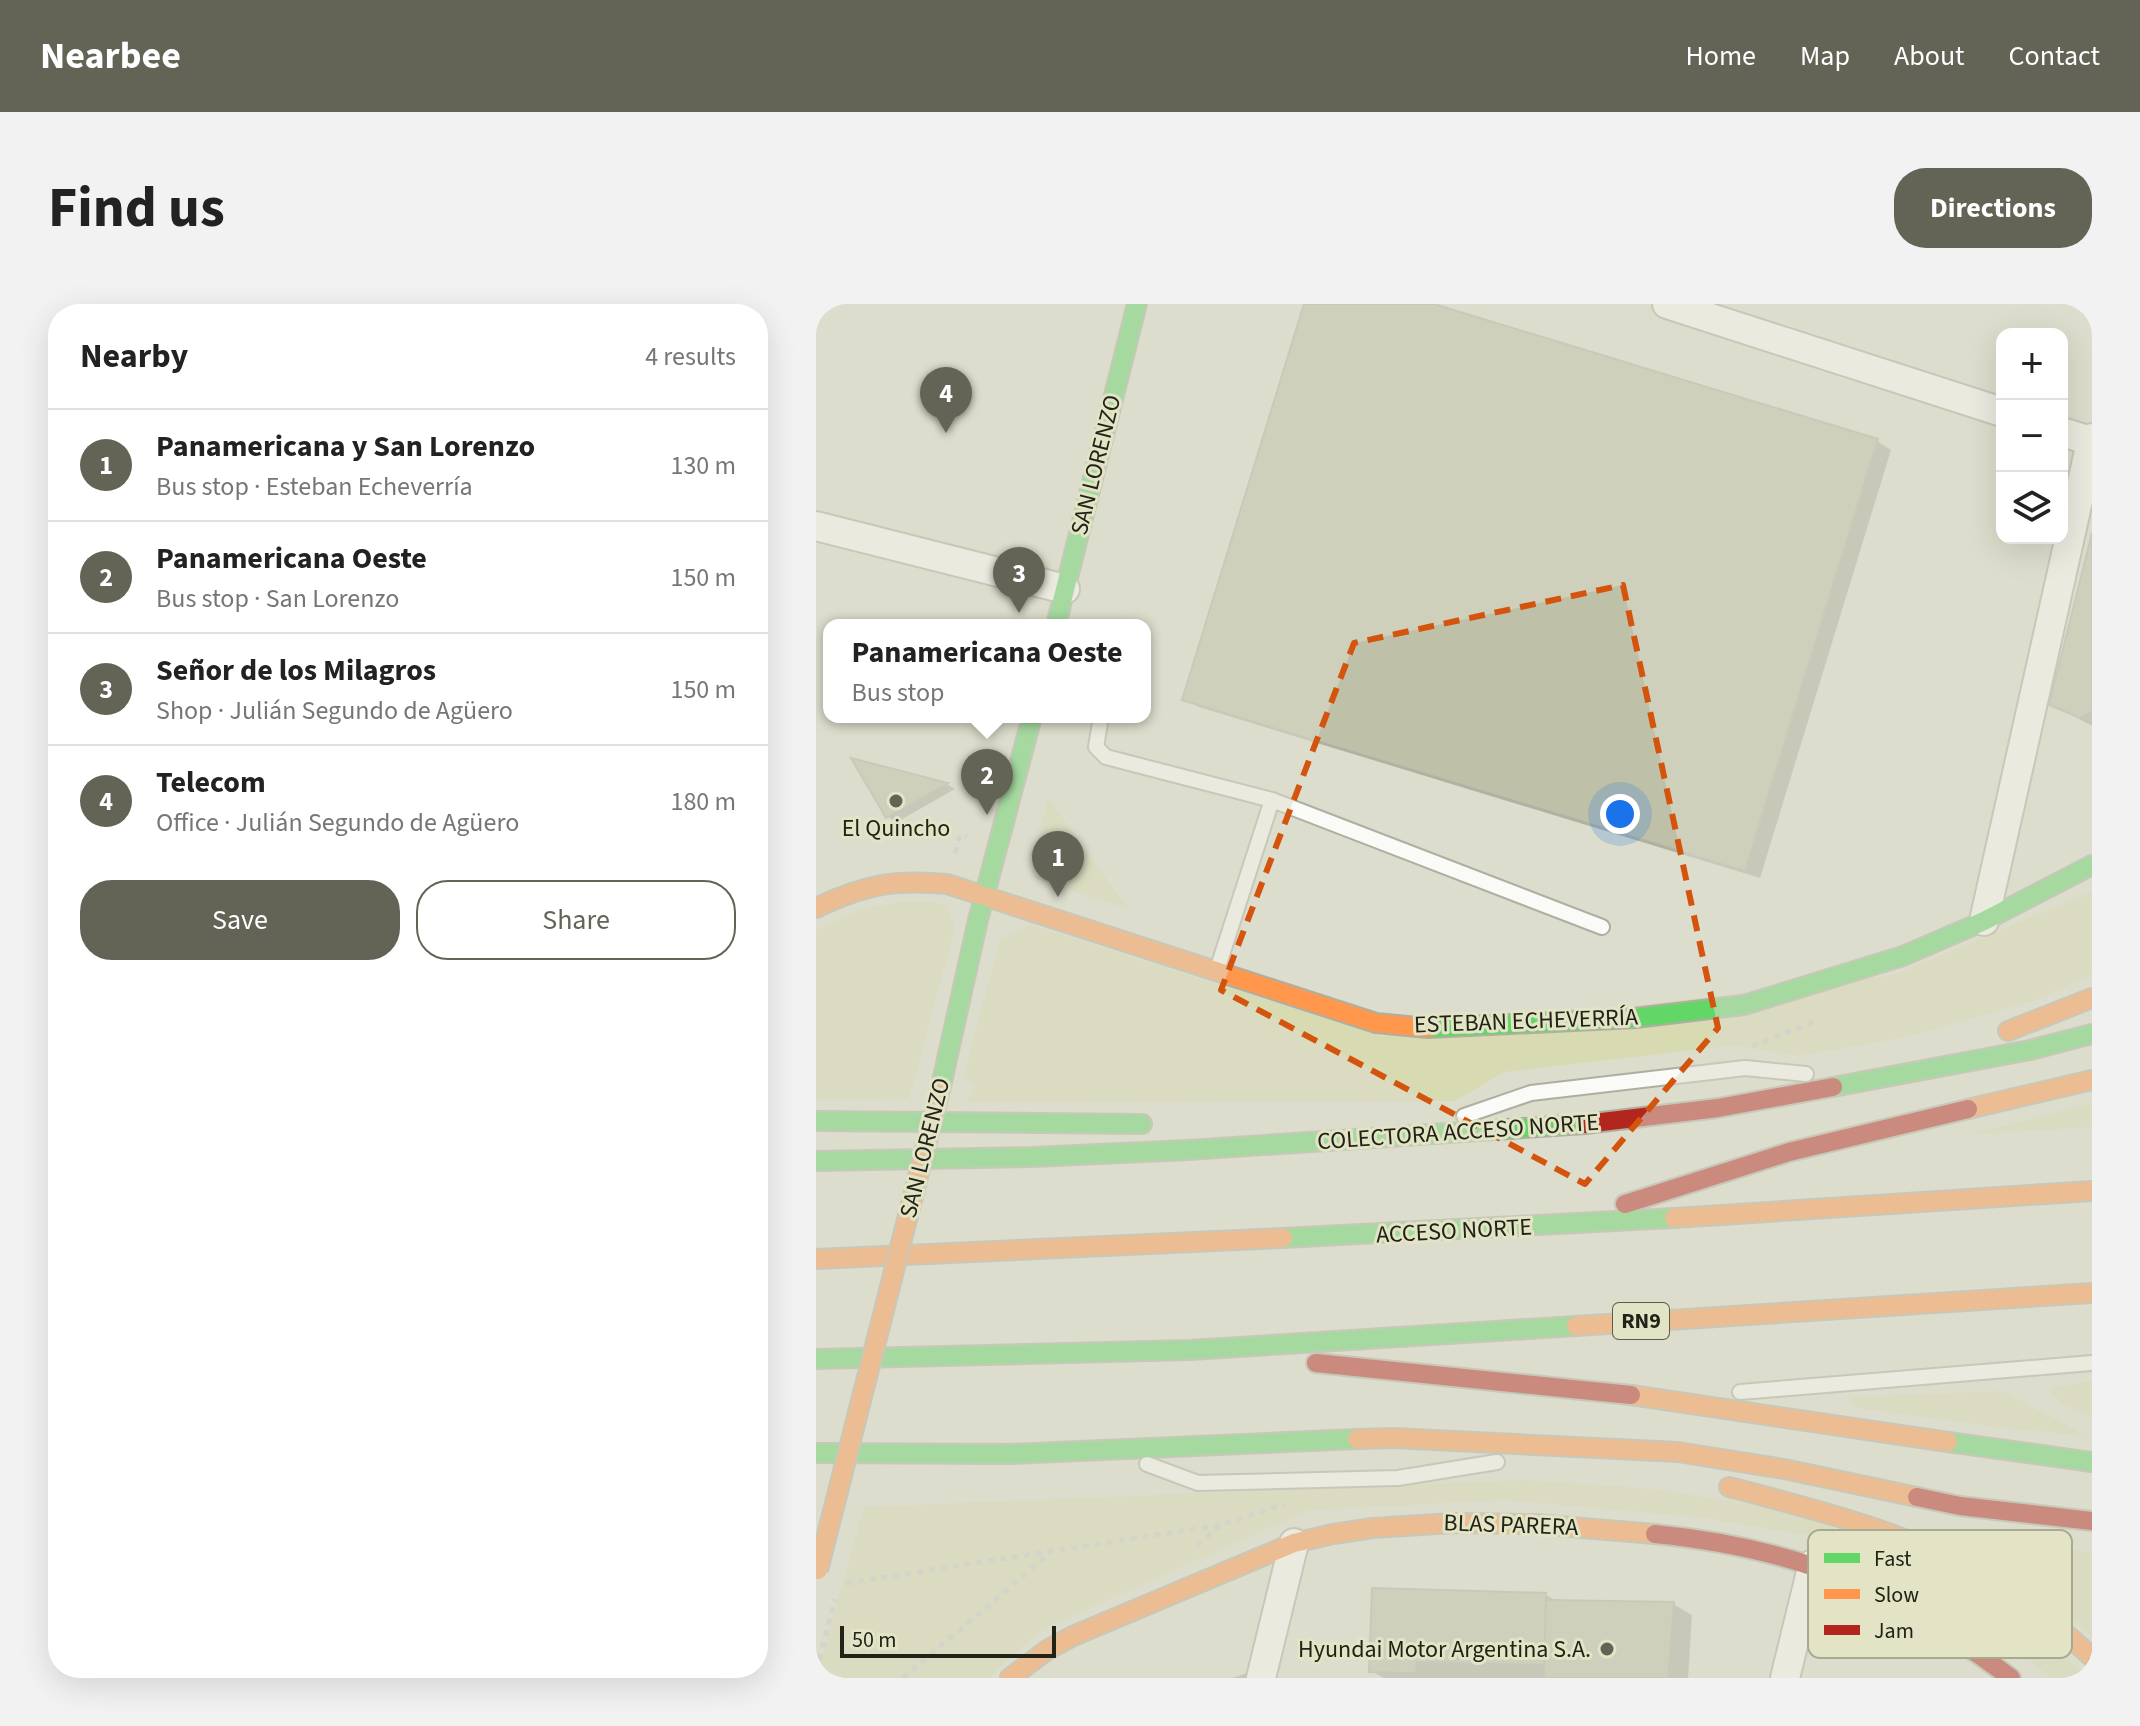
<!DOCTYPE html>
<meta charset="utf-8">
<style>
body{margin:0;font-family:"Source Sans 3",sans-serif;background:#f2f2f2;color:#222}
.controls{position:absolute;right:24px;top:24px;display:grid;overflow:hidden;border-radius:16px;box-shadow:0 8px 32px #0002}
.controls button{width:72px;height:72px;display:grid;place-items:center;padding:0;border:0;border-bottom:2px solid #e0e0e0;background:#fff;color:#222;font:40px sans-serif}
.scale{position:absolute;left:24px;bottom:20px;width:216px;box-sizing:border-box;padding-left:8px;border:4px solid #222216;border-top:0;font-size:22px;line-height:28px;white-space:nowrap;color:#222216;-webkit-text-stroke:6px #e2e4c5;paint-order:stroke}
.you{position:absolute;left:804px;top:510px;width:28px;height:28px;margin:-20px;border:6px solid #fff;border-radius:50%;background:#1a73e8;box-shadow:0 0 0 12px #1a73e833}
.badge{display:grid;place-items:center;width:52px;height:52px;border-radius:50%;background:#636356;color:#fff;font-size:26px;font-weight:700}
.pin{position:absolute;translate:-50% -66px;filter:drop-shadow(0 2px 4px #0008)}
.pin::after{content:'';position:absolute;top:42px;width:28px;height:24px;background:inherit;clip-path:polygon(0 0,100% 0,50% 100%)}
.popup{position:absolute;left:7px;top:315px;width:328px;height:104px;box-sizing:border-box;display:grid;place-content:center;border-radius:16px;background:#fff;filter:drop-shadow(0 2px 6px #0005);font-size:26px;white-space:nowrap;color:#767676}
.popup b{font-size:30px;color:#222}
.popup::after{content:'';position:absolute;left:50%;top:100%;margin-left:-16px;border:16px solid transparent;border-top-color:#fff}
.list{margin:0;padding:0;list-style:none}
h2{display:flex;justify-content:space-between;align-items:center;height:104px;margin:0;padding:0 32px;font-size:34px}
h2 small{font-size:26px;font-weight:400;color:#767676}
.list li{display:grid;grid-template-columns:52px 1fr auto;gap:24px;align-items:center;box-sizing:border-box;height:112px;padding:0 32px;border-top:2px solid #e0e0e0}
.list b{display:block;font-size:30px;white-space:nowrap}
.list p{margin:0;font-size:26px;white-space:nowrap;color:#767676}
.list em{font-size:26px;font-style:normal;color:#767676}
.actions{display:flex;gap:16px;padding:24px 32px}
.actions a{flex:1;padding:18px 0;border:2px solid #636356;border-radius:32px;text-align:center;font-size:28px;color:#636356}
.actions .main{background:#636356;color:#fff}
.icon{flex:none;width:44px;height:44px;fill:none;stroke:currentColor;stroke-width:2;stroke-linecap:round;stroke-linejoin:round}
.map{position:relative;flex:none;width:1276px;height:1374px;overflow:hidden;border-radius:32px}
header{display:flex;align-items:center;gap:48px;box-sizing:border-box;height:112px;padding:0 40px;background:#636356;color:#fff}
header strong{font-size:38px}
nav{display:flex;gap:44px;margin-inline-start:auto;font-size:28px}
.intro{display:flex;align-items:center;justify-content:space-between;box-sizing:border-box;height:192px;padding:0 48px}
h1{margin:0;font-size:56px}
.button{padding:20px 36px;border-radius:32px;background:#636356;color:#fff;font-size:28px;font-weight:700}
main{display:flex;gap:48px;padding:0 48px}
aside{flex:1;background:#fff;border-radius:32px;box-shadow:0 8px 32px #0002}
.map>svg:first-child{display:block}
</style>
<header>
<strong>Nearbee</strong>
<nav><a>Home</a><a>Map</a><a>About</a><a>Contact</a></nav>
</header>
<div class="intro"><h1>Find us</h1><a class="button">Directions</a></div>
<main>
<aside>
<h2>Nearby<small>4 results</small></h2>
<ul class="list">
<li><span class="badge">1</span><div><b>Panamericana y San Lorenzo</b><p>Bus stop · Esteban Echeverría</p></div><em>130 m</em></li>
<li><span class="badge">2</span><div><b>Panamericana Oeste</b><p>Bus stop · San Lorenzo</p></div><em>150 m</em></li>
<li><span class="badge">3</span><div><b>Señor de los Milagros</b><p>Shop · Julián Segundo de Agüero</p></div><em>150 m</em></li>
<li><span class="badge">4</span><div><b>Telecom</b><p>Office · Julián Segundo de Agüero</p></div><em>180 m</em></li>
</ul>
<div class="actions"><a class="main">Save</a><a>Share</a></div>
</aside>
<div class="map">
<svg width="1276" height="1374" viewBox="0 0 1276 1374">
<rect width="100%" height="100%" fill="#dcddcc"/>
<g fill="#d8dab1">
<polygon points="232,494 312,605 215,573"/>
<polygon points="1276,588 1276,670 1223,695 1090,733 982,752 918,741 688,768 639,797 152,798 159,781 147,774 184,636 215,621 565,732 1078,671"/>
<polygon points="94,597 130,600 139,623 93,795 0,796 0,626 49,604"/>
<polygon points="1276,799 1276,823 1155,830"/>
<polygon points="1276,1077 1276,1114 1247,1100 1233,1087 1240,1083"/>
<polygon points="1186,1087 1271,1132 1197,1125 1040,1104 1033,1093"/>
<polygon points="710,1176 837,1185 968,1206 1135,1268 1276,1374 1236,1374 1132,1292 991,1231 881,1213 688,1196 493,1206 225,1326 172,1374 0,1374 48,1203"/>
<polygon points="1131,1225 1276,1249 1276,1333 1265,1322"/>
</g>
<g fill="#0003">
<polygon points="490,0 611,0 1061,137 1075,146 944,574 383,403 368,395"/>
<polygon points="1276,237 1276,422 1235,400"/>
<polygon points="39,457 131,480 139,485 81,518 72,513"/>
<polygon points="730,1291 742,1298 857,1300 876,1311 872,1374 568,1374 555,1367"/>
<polygon points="431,1369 439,1374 416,1374"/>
</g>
<g fill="#bfc0a8" stroke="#b1b2a4" stroke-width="2">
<polygon points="488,0 618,0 1062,135 929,567 366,396"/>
<polygon points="1276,229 1276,407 1264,414 1233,401"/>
<polygon points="35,454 132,479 70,514"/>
<polygon points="556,1284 730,1289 728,1361 601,1358 600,1369 553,1368"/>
<polygon points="730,1296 858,1298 852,1374 728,1374"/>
</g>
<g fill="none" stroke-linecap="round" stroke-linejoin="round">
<defs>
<g id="lane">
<polyline points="285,413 280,443 290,453 456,496"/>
<polyline points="401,666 456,496 786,623"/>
<polyline points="648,812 715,789 929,764 990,770"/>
<polyline points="924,1088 1276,1059"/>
<polyline points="331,1160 382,1179 582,1174 681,1158"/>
</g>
<g id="street">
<polyline points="851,0 1186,108"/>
<polyline points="1246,128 1275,137"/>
<polyline points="0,222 249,285"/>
<polyline points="1168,617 1276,134"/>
<polyline points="445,1374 478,1239"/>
<polyline points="969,1374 997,1260"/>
</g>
<g id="fast">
<polyline points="240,321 321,0"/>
<polyline points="612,724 819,714 928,701 1087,652 1168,617 1276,561"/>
<polyline points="125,782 162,616 216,413"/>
<polyline points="1017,783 1214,746 1276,730"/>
<polyline points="0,817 326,820"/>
<polyline points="0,857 216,853 372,846 769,820"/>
<polyline points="467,934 858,914"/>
<polyline points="0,1055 374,1046 760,1022"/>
<polyline points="1132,1138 1276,1158"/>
<polyline points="0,1149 194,1150 541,1135"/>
</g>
<g id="slow">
<path d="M0 604C48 581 78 575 131 580L560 719 612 724"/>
<polyline points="1192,727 1276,694"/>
<polyline points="1152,805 1276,776"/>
<polyline points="858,914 1276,887"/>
<polyline points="0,955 467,934"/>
<polyline points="760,1022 1276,989"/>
<polyline points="815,1091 1132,1138"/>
<polyline points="541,1135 577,1134 862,1148 968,1165 1101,1193"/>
<path d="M913 1183C1010 1208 1110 1233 1195 1288 1224 1307 1250 1330 1276 1353"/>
<polyline points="194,1374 231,1346 257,1332 478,1239 517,1230 557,1224 637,1219 718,1220 839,1230"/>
</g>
<g id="jam">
<polyline points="769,820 902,804 1017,783"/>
<polyline points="809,900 973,848 1152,805"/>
<polyline points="500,1059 815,1091"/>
<polyline points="1101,1193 1144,1202 1276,1217"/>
<path d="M839 1230C988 1245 1076 1285 1195 1374"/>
</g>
</defs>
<use href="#lane" stroke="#aeafa2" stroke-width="18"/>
<use href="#street" stroke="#aeafa2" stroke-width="32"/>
<use href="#fast" stroke="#aeafa2" stroke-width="22"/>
<use href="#slow" stroke="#aeafa2" stroke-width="22"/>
<use href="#jam" stroke="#aeafa2" stroke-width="22"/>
<g stroke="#cacac6" stroke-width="5" stroke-dasharray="6 6" stroke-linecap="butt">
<polyline points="139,549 144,531 151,533"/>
<polyline points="215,549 229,552 221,575"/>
<polyline points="936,742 998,718"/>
<polyline points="381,1241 405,1221 468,1200"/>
<polyline points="30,1279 405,1221"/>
<polyline points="0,1367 19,1295"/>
<polyline points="87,1374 234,1249"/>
</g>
<use href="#lane" stroke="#fafaf7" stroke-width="14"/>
<use href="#street" stroke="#fafaf7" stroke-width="28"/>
<use href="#fast" stroke="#63d668" stroke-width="18"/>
<use href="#slow" stroke="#ff974d" stroke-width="18"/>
<use href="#jam" stroke="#b3261e" stroke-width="18"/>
<defs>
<polyline id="slow-bridge" points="2,1266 125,782"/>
</defs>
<use href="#slow-bridge" stroke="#aeafa2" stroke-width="22" stroke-linecap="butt"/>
<use href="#slow-bridge" stroke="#ff974d" stroke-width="18"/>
</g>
<path d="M0 0H1276V1374H0ZM807 281 902 724 769 880 405 686 538 339Z" fill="#dcddcc" fill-opacity=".55" fill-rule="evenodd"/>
<path fill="none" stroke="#d4540d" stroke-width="6" stroke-dasharray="16 10" stroke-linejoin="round" d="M807 281 902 724 769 880 405 686 538 339Z"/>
<g fill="#636356" stroke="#e2e4c5" stroke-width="3">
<circle cx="80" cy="497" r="8"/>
<circle cx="791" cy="1345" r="8"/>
</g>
<g text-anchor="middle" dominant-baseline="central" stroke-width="6" stroke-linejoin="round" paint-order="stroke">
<rect fill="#e2e4c5" stroke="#5c5c4a" stroke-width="2" x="797" y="999" width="56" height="36" rx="6"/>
<g font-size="22" font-weight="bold" fill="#222216">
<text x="825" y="1017">RN9</text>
</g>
<g font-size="24" fill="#222216" stroke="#e2e4c5">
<text transform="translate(280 161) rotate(-76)">SAN LORENZO</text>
<text transform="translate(710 717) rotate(-2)">ESTEBAN ECHEVERRÍA</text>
<text transform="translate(642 828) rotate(-4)">COLECTORA ACCESO NORTE</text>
<text transform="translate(109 844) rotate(-76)">SAN LORENZO</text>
<text transform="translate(638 927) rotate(-3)">ACCESO NORTE</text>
<text transform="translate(695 1221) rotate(2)">BLAS PARERA</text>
</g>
<g font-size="24" fill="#222216" stroke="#e2e4c5">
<text x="80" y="524">El Quincho</text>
<text x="775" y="1345" text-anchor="end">Hyundai Motor Argentina S.A.</text>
</g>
</g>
<rect x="992" y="1226" width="264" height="128" rx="12" fill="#e2e4c5" stroke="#a8aa90" stroke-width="2"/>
<rect x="1008" y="1249" width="36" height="10" fill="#63d668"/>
<rect x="1008" y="1285" width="36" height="10" fill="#ff974d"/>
<rect x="1008" y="1321" width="36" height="10" fill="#b3261e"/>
<g font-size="22" fill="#222216">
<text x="1058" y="1262">Fast</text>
<text x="1058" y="1298">Slow</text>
<text x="1058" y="1334">Jam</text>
</g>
</svg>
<div class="controls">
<button>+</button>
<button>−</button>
<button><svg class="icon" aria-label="layers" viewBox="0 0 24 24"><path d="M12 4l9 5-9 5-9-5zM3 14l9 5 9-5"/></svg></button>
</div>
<div class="scale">50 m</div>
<div class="you"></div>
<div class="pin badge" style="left:242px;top:593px">1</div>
<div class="pin badge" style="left:171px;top:511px">2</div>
<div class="popup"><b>Panamericana Oeste</b>Bus stop</div>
<div class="pin badge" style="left:203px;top:309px">3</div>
<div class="pin badge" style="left:130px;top:129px">4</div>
</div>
</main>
